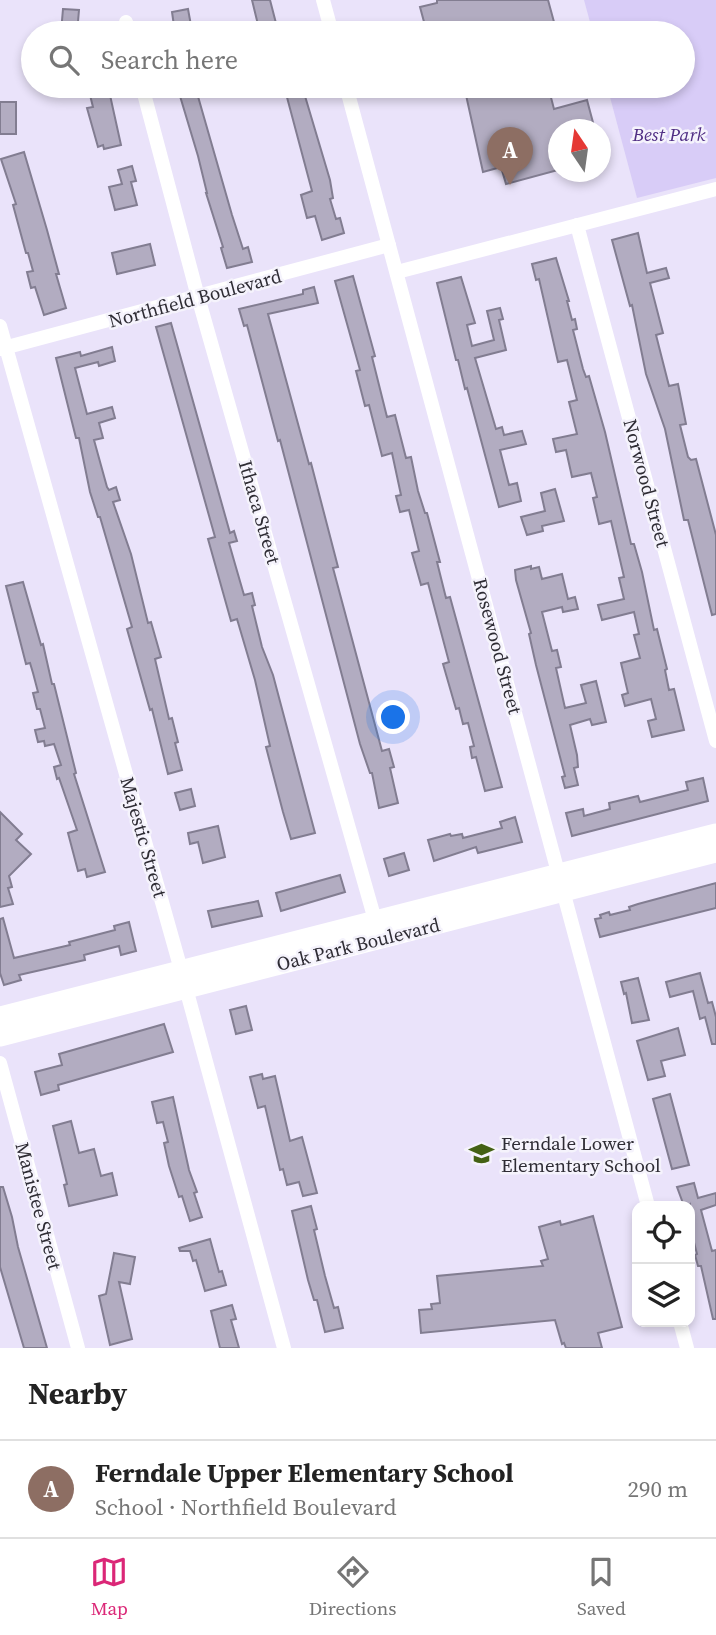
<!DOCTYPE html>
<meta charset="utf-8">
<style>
body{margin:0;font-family:"Source Serif 4",serif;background:#f6f6f6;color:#222}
.controls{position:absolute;right:21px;bottom:21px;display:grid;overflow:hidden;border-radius:14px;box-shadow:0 4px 10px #0003}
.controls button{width:63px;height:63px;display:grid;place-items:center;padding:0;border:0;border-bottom:2px solid #e0e0e0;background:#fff;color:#222;font:35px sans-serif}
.compass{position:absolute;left:548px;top:119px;width:63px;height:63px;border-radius:50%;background:#fff;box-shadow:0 4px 10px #0003;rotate:347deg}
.you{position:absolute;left:394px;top:718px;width:24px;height:24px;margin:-18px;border:5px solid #fff;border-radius:50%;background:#1a73e8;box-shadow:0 0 0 10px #1a73e833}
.badge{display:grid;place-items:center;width:46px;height:46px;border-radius:50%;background:#db2777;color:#fff;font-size:23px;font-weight:700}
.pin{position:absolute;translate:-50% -58px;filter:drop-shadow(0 2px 4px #0008)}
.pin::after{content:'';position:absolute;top:37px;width:24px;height:21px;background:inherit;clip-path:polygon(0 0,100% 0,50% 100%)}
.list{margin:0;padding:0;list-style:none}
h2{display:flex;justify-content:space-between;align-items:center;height:91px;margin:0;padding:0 28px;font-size:30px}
h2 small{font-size:23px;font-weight:400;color:#767676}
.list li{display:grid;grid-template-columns:46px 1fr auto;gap:21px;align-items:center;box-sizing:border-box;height:98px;padding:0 28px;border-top:2px solid #e0e0e0}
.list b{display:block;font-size:26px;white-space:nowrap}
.list p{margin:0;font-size:23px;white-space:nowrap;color:#767676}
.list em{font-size:23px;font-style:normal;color:#767676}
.icon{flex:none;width:38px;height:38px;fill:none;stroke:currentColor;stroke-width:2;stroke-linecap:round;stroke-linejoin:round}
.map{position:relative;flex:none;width:716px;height:1348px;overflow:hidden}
.search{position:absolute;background:#fff;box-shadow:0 4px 10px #0003;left:21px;right:21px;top:21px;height:77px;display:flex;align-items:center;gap:18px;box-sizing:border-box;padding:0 24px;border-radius:38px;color:#767676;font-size:26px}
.sheet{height:189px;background:#fff}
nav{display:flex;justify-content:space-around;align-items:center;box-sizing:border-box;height:98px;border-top:2px solid #e0e0e0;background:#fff;font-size:19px;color:#767676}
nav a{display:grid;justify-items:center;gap:4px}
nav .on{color:#db2777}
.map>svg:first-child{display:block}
</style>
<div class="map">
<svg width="716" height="1348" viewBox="0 0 716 1348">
<rect width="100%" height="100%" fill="#eae3fa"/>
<polygon fill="#d8ccf7" points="584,0 716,0 716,178 637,198 607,86 683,86 683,33 593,33"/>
<g fill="#b2acc1" stroke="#827d91" stroke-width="2">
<polygon points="252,0 270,0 278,31 260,33"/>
<polygon points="437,0 548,0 557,33 427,33 420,7 437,3"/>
<polygon points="63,9 79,10 77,33 61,32"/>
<polygon points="188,9 192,31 175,33 172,12"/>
<polygon points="91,86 108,86 121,145 104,149 103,145 98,147 87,108 93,107 90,95 94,94"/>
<polygon points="177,86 195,86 232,215 243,249 248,247 252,262 227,268 221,248 223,247 206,193 207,193 198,156"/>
<polygon points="284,86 302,86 330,180 333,198 330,199 336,219 340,218 344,233 322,240 315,216 307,218 301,195 312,191"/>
<polygon points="464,86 548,86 554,109 587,100 595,130 558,130 558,170 506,184 501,167 483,172"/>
<rect x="0" y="102" width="16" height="32"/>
<polygon points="24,152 47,230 59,274 56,274 66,308 44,315 35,287 31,288 27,272 33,271 28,253 26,253 13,205 16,204 1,159"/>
<polygon points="132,166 136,181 131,182 137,205 115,210 109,187 122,184 118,170"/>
<polygon points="638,233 647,273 666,268 669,278 650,283 663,333 656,335 669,386 678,384 686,424 680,425 688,457 691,460 696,459 716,535 716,614 712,615 688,520 684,520 665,429 646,374 632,305 630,306 612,240"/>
<polygon points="150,244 155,265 117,274 112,253"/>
<polygon points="556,258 569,301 567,301 572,320 575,319 577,329 573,330 583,369 586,377 589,376 605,432 631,544 634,544 642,572 654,630 657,629 667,669 665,670 669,690 674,689 684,730 652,737 648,721 656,719 651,699 625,706 622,695 628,693 621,663 640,658 634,635 639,634 634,612 602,620 598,605 624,599 619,578 624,577 611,521 599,524 593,498 597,497 591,473 572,477 566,450 556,452 553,439 577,434 569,402 577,400 567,360 558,362 539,279 536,280 532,264"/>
<polygon points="353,276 375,356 372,357 387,417 395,415 406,458 411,457 418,491 425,513 427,513 440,562 437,562 446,598 450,597 502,787 485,791 476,757 472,758 470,747 474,746 468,723 463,724 459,708 456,709 443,664 449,662 428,583 421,585 412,553 419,551 409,510 400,512 396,496 401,495 392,453 382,456 369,405 365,406 356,371 360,370 335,281"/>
<polygon points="461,277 475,323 467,325 472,346 494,340 487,311 500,308 503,319 499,320 506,350 475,358 496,429 502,427 504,435 522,431 526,444 500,450 509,485 517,483 521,501 499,507 467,388 465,389 458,360 456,360 437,283"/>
<polygon points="314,287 318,303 268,314 309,464 311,463 338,567 333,568 382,751 389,749 394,767 390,768 398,803 379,808 372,773 370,773 360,744 280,440 278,441 247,325 244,326 239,309 303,294 303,290"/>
<polygon points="171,323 230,533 234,531 237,541 229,543 235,564 244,595 252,593 255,605 252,606 262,647 273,675 315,833 291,839 283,812 266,747 270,746 255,680 237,619 231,621 208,539 215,537 156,327"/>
<polygon points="112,347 115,361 99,366 98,362 75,368 87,414 112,407 115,418 99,423 103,438 94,440 107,487 109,490 116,487 120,500 113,502 131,554 148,623 151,622 161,657 155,659 169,719 172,718 178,742 175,743 182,770 168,774 152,709 150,710 127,629 132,627 100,517 98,517 90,492 79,438 76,438 56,358 80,352 81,356"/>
<polygon points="555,489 564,521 542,526 543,531 527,535 521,517 545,511 541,493"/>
<polygon points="531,566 531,569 539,567 542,579 562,574 568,599 575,597 578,609 563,612 562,607 542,612 552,651 557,650 561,667 556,668 565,708 586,703 581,685 596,681 606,722 592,725 590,719 570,725 577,755 578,767 574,768 578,785 565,788 562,777 565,776 536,665 529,634 531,633 516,580 515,570"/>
<polygon points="23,582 41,645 43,644 52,684 54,684 76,773 74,774 105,872 87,877 85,869 78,871 68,833 77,830 59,778 57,779 54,767 61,765 54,744 45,746 44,741 38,742 35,730 45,728 40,709 37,709 33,693 38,692 33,673 30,663 26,664 6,586"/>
<polygon points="703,778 708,801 572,836 566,813 583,809 584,816 610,809 609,803 638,796 640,802 688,790 686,782"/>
<polygon points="191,789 195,806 180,810 175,793"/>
<polygon points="0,812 22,834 16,840 31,854 9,876 12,887 8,888 13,904 0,907"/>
<polygon points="515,817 522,842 478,853 476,847 434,861 428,840 450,834 451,836 462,834 463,838 502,828 500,822"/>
<polygon points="218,826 225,857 203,863 198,842 190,844 188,833"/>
<polygon points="404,853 409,870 389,876 384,859"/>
<polygon points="340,875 345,892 281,911 276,893"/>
<polygon points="716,883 716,908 600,937 595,919 601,918 600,915 609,912 610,915 630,910 629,907 638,904"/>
<polygon points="258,901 262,916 212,927 208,911"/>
<polygon points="3,918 14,958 70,945 69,942 115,930 114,926 129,922 136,951 121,955 119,946 84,955 85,960 19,975 21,980 4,985 0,973 0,919"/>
<polygon points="700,973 708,1003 712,1002 716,1017 716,1044 712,1044 705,1017 700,1019 693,991 670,997 666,982"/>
<polygon points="638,978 649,1020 632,1023 626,993 624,994 621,982"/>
<polygon points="246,1006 252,1030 236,1034 230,1010"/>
<polygon points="164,1024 173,1052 58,1085 59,1090 41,1095 35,1072 62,1065 59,1054"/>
<polygon points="678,1028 685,1055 661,1061 665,1076 648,1080 637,1041"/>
<polygon points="262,1074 263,1079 275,1076 290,1141 302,1137 317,1193 303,1196 299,1182 287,1185 283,1169 280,1170 265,1106 258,1108 250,1077"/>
<polygon points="670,1094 689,1165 672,1169 653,1099"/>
<polygon points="173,1097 189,1170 197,1192 194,1193 202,1217 190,1221 182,1196 179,1197 169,1166 164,1143 168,1142 163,1122 157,1123 152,1102"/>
<polygon points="71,1121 79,1153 94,1149 101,1176 112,1173 117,1195 69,1206 64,1185 67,1184 53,1126"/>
<polygon points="694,1183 698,1198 716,1193 716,1205 701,1210 712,1251 716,1250 716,1319 713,1319 701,1266 698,1266 695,1255 697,1254 690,1227 690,1204 684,1206 677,1187"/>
<polygon points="0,1187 3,1187 12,1217 18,1247 47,1348 24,1348 0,1267"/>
<polygon points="311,1206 317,1229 314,1230 325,1276 334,1308 338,1307 343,1328 325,1332 317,1300 314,1300 308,1280 292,1211"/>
<polygon points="593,1216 622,1327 598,1333 602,1348 566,1348 564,1343 562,1344 555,1320 421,1333 419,1310 432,1309 431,1304 440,1303 437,1276 543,1266 541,1261 548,1259 539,1227 560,1221 561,1225"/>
<polygon points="210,1239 219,1272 222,1271 226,1285 205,1291 196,1260 193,1261 190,1251 180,1251 179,1248"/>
<polygon points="114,1253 135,1257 130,1284 119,1282 132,1339 110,1345 99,1296 106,1294"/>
<polygon points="232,1305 236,1319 231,1320 239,1348 220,1348 211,1311"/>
</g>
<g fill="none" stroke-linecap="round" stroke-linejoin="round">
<g stroke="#fff" stroke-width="14">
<polyline points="323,0 332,33"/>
<polyline points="126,22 129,33"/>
<polyline points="142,86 198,297 377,927"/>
<polyline points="346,86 648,1206"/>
<polyline points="577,225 716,741"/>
<polyline points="397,272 716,189"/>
<polyline points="0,326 178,959 284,1348"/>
<polyline points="0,349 389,245"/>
<polyline points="0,1063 78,1348"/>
<polyline points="680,1322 687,1348"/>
</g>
<g stroke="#fff" stroke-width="21">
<polyline points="0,1017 716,834"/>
<polyline points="0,1036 716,852"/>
</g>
</g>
<defs>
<symbol id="school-bare" viewBox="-9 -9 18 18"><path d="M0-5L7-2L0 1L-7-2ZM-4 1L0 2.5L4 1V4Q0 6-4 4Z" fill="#446114" stroke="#f5f3fc" stroke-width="2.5" paint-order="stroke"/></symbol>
</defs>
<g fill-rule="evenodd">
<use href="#school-bare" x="464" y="1136" width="35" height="35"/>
</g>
<g text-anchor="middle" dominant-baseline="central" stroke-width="5" stroke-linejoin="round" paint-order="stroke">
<g font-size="19" font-style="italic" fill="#502e84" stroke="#f5f3fc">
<text x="669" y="134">Best Park</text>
</g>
<g font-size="19" fill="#2e2c34" stroke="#f5f3fc">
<text transform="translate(195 298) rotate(-15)">Northfield Boulevard</text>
<text transform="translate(647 483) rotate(75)">Norwood Street</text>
<text transform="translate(260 512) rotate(74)">Ithaca Street</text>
<text transform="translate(498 646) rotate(75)">Rosewood Street</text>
<text transform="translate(144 837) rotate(74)">Majestic Street</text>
<text transform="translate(358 944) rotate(-14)">Oak Park Boulevard</text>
<text transform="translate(39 1206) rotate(75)">Manistee Street</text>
</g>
<g font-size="19" fill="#2e2c34" stroke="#f5f3fc" text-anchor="start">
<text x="501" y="1143">Ferndale Lower<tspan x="501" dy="22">Elementary School</tspan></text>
</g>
</g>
</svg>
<div class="controls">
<button><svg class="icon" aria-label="locate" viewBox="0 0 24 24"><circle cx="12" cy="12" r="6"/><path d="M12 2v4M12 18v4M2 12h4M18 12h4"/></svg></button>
<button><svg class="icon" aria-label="layers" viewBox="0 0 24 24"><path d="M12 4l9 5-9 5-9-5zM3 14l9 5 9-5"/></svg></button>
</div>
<svg class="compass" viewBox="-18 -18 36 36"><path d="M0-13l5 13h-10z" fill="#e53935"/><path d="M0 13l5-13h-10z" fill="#767676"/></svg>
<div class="you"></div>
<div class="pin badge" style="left:510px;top:185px;background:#8d6e63">A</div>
<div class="search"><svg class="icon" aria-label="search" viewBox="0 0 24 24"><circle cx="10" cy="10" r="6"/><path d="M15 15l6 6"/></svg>Search here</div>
</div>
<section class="sheet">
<h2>Nearby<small></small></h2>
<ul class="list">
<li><span class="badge" style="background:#8d6e63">A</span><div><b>Ferndale Upper Elementary School</b><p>School · Northfield Boulevard</p></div><em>290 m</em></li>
</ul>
</section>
<nav>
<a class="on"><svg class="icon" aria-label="map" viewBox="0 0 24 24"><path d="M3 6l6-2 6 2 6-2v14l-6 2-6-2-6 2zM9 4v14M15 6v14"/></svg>Map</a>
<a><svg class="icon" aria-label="directions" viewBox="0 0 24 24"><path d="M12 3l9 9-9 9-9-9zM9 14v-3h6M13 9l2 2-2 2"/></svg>Directions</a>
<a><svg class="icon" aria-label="saved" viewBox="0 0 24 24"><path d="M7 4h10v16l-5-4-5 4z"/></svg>Saved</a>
</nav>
